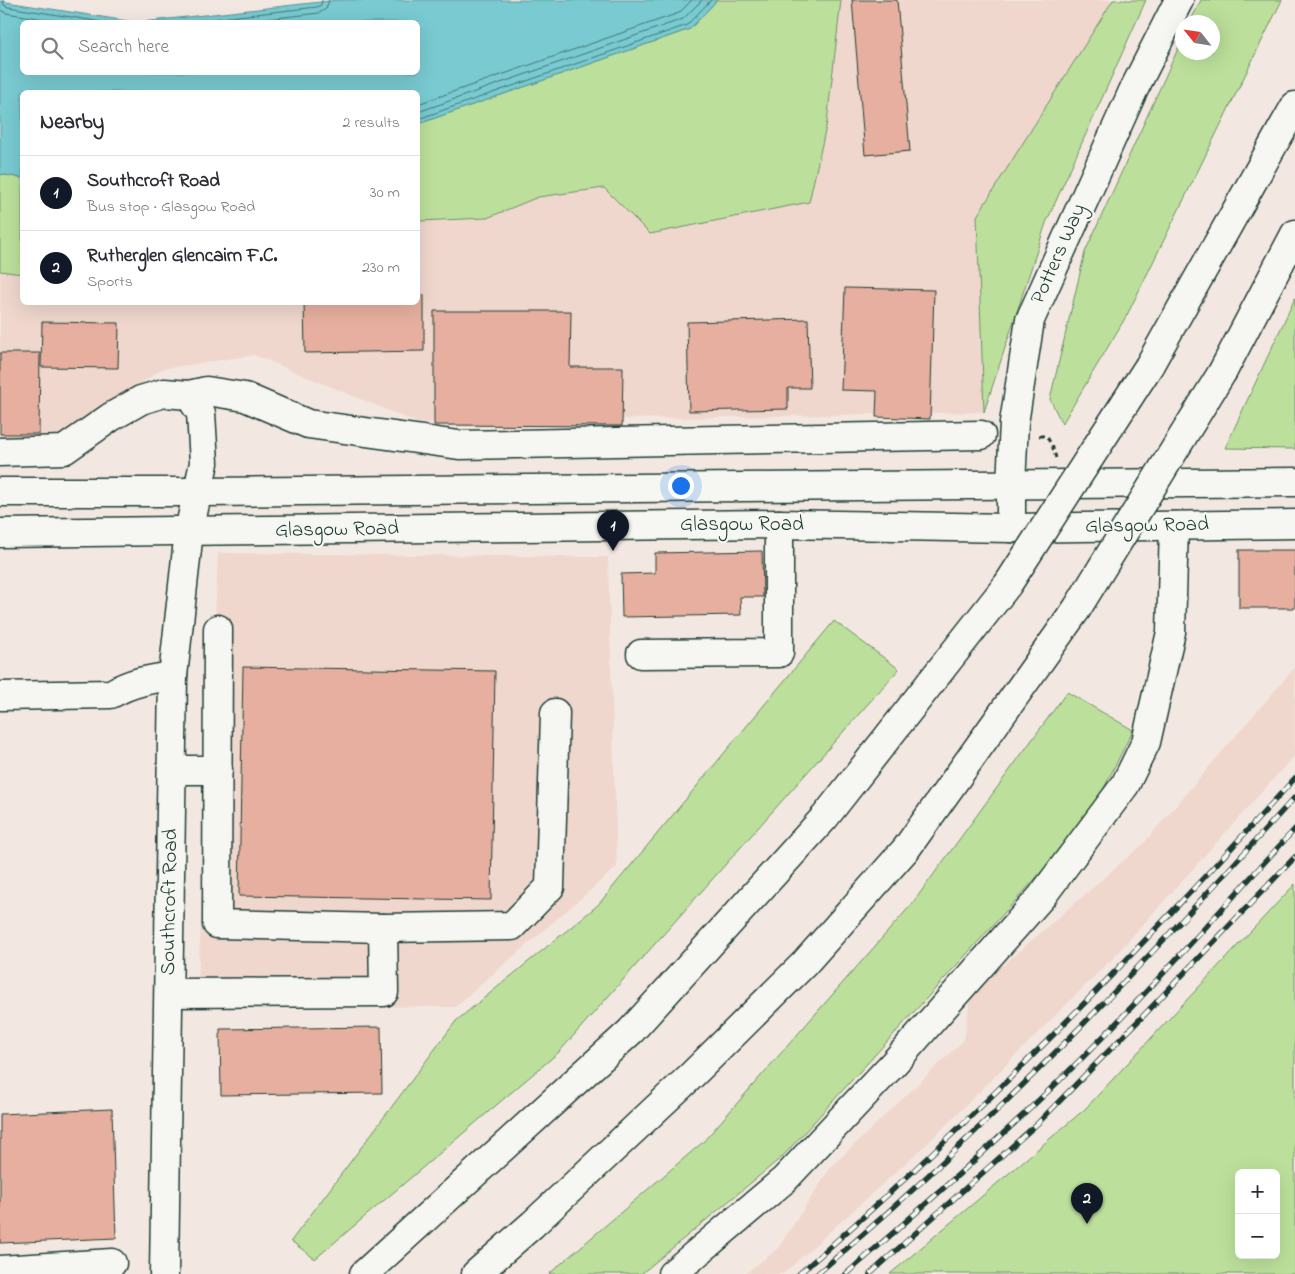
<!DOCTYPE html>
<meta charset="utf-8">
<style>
body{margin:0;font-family:"Indie Flower",sans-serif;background:#f2f2f3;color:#2b2b33}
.controls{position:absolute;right:15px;bottom:15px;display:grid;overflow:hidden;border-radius:8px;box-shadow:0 5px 20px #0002}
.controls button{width:45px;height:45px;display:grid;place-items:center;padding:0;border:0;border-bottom:1px solid #e1e1e2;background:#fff;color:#2b2b33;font:25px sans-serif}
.compass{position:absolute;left:1175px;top:15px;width:45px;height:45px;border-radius:50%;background:#fff;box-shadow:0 5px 20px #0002;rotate:300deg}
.you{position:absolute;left:680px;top:485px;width:18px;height:18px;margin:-12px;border:4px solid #fff;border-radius:50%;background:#1a73e8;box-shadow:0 0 0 8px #1a73e833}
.badge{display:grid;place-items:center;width:32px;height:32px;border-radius:50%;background:#111827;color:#fff;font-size:16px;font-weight:700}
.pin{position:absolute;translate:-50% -41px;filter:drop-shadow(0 1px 2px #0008)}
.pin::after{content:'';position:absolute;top:26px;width:18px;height:15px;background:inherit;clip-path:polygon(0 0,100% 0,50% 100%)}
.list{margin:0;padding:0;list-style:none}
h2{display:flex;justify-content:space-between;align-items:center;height:65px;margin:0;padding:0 20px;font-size:21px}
h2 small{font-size:16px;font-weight:400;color:#7c7c81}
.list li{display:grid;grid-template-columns:32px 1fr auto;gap:15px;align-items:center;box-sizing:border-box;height:75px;padding:0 20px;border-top:1px solid #e1e1e2}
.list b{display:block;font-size:19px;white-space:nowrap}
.list p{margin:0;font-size:16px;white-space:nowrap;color:#7c7c81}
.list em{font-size:16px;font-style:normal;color:#7c7c81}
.icon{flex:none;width:28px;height:28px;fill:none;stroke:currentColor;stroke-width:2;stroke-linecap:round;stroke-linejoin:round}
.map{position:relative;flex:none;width:1295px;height:1274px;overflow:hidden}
.search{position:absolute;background:#fff;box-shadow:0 5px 20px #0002;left:20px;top:20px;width:400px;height:55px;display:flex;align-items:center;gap:12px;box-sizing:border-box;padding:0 18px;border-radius:8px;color:#7c7c81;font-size:19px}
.panel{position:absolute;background:#fff;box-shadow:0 5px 20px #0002;left:20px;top:90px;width:400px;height:215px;border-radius:8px}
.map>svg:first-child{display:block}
</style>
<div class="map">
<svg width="1295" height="1274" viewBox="0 0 1295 1274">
<rect width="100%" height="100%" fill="#f3e8e1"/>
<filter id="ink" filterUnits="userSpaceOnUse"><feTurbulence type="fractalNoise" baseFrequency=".02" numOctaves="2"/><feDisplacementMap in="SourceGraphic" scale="10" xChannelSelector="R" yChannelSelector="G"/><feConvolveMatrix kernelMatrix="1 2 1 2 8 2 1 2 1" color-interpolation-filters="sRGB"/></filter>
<g filter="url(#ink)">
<g fill="#efd7cd">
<polygon points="841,0 1135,0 977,217 984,412 418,423 254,355 162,369 59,439 0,443 0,271 22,274 22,302 418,302 418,221 487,218 538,197 604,188 651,234 827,122"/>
<polygon points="218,553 608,557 617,867 455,1007 197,1005"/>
<polygon points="1295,667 1295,755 1113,958 927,1144 783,1274 745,1274 778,1248 831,1167 964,1040 971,993 1143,844"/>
</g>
<g fill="#bce09b" stroke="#6e8e68" fill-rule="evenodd">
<polygon points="717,0 841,0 827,122 809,202 650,234 604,188 538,197 487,218 418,221 418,124 690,29"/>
<polygon points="1113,0 1146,0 1046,223 984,412 977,216"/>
<polygon points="1201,0 1282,0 1127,315 1062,424 1050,399 1085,252 1182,40 1182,52 1212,52 1212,22 1190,22"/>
<polygon points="0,174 22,178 22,274 0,271"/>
<polygon points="1295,298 1295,449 1225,448"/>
<polygon points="834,621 899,669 559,1052 315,1259 291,1241 456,1021 598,905"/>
<polygon points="1067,692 1133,730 1087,822 782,1157 641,1274 549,1274 703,1142 912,904"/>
<path d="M1295 884V1274H890L1085 1109ZM1239 1173H1276V1255H1239Z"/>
</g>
<polygon fill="#79cad1" stroke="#559292" points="338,0 717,0 690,29 418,124 418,92 22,92 22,178 0,174 0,1 134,22 22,22 22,72 418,72 418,22 142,22"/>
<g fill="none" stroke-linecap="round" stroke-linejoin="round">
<g stroke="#437573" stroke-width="1">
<polyline points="3,0 4,5 8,7 102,22"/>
<polyline points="0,10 6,13 63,22"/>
<polyline points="186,22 317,7 321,5 322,0"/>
<polyline points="241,22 319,13 326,9 329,0"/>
<polyline points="418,104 679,13 692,0"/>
<polyline points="418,112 683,19 702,0"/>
<polyline points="418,119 687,25 711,0"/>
</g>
</g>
<g fill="#e7af9f" stroke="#1f3d34">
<polygon points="852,0 897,0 910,151 865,155"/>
<polygon points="845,288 934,290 930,419 876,417 877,391 841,390"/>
<polygon points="418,295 424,295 424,351 305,353 304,302 418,302"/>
<polygon points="434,311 571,311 570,367 623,367 622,426 434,425"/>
<polygon points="808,319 810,388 788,388 788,409 689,411 687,322"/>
<polygon points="42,322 119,323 118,368 41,367"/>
<polygon points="0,353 40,353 39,434 0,434"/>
<rect x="1239" y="550" width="56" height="58"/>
<polygon points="762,551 763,597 740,597 741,615 622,617 621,574 655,573 655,553"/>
<polygon points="243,667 495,671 491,900 239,896"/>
<polygon points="381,1027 382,1093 221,1095 220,1029"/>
<polygon points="112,1109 116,1238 0,1243 0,1114"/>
</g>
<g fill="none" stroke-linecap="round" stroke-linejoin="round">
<defs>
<g id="minor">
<polyline points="189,395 207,391 245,397 308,424 459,445 981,435"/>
<polyline points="0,452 64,450 111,417 141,400 164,393 189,395 201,413 204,463 189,531 173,676 164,1274"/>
<polyline points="1011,528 1011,484 1014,423 1030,320 1133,91 1179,0"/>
<polyline points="641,654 779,653 779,524"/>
<path d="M0 696 111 694C131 682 151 679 173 676"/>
<polyline points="172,770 218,770"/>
<polyline points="383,928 512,926 550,887 555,713"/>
<polyline points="169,993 384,992 383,928 217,924 218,629"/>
<polyline points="0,1270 112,1263"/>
<polyline points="672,1274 784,1180 894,1063 1042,896 1125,785 1146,742 1171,632 1174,526"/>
</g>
<g id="major">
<polyline points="0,492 199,492 1295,482"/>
<polyline points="0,533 779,524 1011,528 1295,524"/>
</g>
<g id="highway">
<polyline points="1149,366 1295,106"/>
<polyline points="1223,371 1295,234"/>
<polyline points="364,1274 631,1031 825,817 1008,584"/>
<polyline points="476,1274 533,1224 692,1075 804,964 906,849 1076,610"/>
</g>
</defs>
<use href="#minor" stroke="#1f3d34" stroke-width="31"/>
<use href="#major" stroke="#1f3d34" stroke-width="31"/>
<use href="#highway" stroke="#1f3d34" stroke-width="31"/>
<polyline stroke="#1f3d34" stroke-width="3" stroke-dasharray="5 4" stroke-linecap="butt" points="1039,436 1046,436 1052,445 1056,458"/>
<use href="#minor" stroke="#f6f6f2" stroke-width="28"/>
<use href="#major" stroke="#f6f6f2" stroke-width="28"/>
<use href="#highway" stroke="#f6f6f2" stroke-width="28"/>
<defs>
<g id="rail">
<path d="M799 1274C976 1120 1138 952 1295 778"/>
<path d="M817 1274C989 1129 1144 964 1295 797"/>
<path d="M846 1274C912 1217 977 1159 1040 1099 1130 1014 1211 920 1295 829"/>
<polyline points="870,1274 1038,1123 1146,1013 1295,857"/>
</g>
</defs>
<use href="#rail" stroke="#1f3d34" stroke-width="5.5"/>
<use href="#rail" stroke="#f6f6f2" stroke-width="4" stroke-dasharray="11" stroke-linecap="butt"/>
<defs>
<g id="highway-bridge">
<polyline points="1008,584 1149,366"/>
<polyline points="1076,610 1223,371"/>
</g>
</defs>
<use href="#highway-bridge" stroke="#1f3d34" stroke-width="31" stroke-linecap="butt"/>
<use href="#highway-bridge" stroke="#f6f6f2" stroke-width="28"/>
</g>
</g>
<g text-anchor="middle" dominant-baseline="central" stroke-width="4.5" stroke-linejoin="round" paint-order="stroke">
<g font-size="21" fill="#1f3d34" stroke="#f6f6f2">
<text transform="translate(1059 254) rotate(-66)">Potters Way</text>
<text x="742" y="525">Glasgow Road</text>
<text transform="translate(1147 526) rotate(-1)">Glasgow Road</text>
<text transform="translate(337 530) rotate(-1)">Glasgow Road</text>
<text transform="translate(170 902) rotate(-89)">Southcroft Road</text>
</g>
</g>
</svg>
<div class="controls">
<button>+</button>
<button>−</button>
</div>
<svg class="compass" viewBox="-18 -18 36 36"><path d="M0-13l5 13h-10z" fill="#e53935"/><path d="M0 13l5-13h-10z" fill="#7c7c81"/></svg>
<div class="you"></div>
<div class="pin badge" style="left:613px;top:551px">1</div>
<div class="pin badge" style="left:1087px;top:1224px">2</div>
<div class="search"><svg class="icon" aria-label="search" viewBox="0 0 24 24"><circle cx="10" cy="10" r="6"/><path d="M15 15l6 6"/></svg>Search here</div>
<section class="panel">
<h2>Nearby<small>2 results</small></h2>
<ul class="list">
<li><span class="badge">1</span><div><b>Southcroft Road</b><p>Bus stop · Glasgow Road</p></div><em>30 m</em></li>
<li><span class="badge">2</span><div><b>Rutherglen Glencairn F.C.</b><p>Sports</p></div><em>230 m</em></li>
</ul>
</section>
</div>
